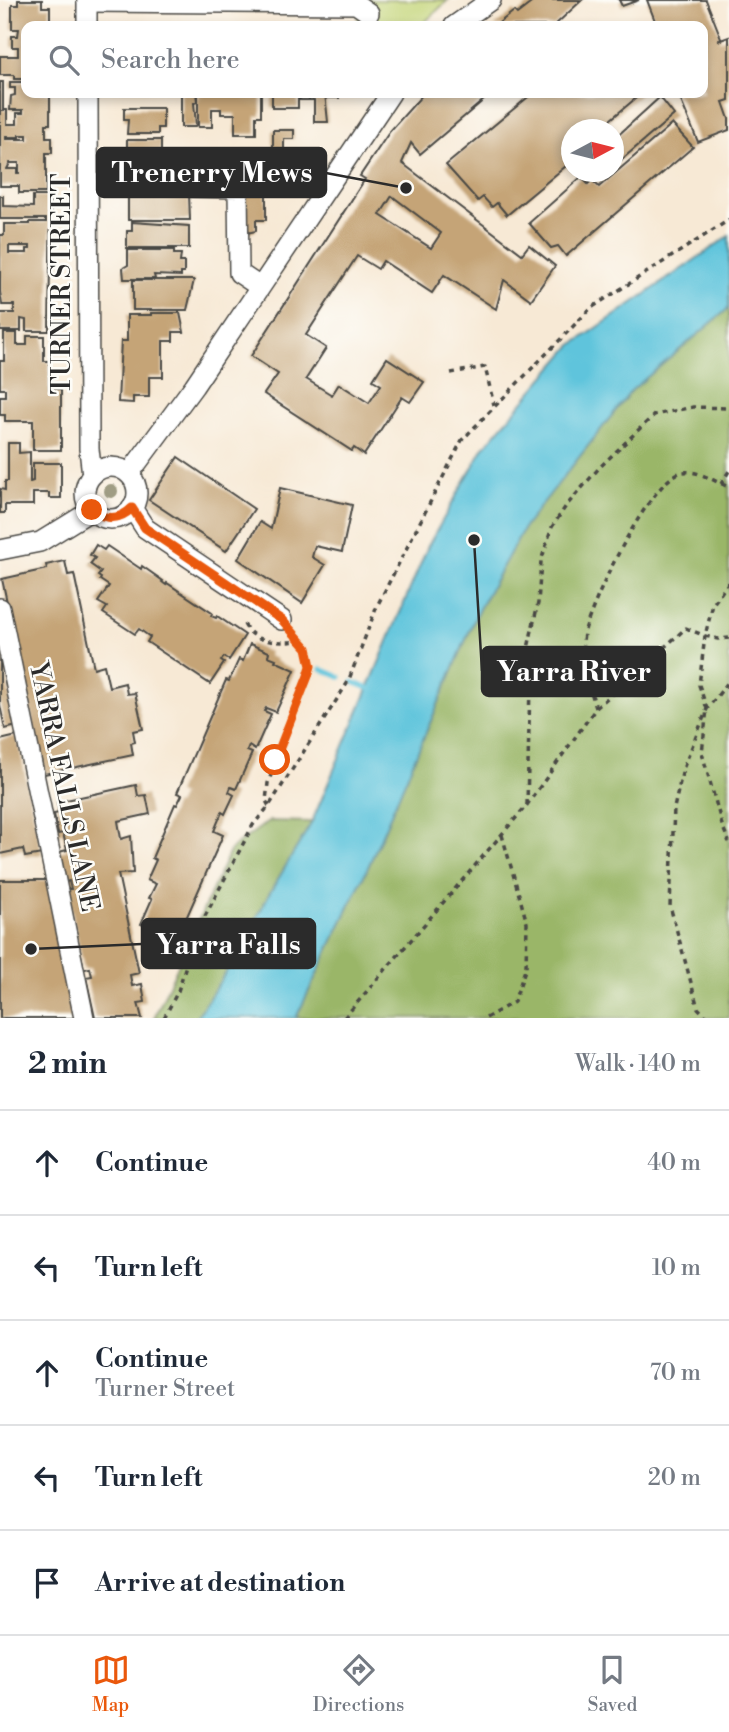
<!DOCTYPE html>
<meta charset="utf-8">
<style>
body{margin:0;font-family:"Libre Bodoni",serif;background:#f2f2f3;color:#1f2937}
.compass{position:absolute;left:561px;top:119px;width:63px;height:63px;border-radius:50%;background:#fff;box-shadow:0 4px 10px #0003;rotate:83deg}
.stop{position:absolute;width:21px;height:21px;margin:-16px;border:5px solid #ea580c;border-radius:50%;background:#fff}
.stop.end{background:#ea580c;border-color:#fff;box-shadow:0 2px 7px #0008}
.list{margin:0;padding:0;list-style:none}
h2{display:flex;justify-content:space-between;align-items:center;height:91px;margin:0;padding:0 28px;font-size:30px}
h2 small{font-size:23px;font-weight:400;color:#747a83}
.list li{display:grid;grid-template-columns:46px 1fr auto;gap:21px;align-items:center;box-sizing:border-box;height:105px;padding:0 28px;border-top:2px solid #e0e1e3}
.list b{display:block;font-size:26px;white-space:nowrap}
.list p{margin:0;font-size:23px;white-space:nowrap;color:#747a83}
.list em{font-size:23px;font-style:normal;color:#747a83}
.icon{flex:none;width:38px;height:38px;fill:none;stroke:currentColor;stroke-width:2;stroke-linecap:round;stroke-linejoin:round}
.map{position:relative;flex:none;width:729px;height:1018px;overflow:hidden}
.search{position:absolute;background:#fff;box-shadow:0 4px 10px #0003;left:21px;right:21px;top:21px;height:77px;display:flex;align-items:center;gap:18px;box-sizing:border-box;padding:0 24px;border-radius:14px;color:#747a83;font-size:26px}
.sheet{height:616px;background:#fff}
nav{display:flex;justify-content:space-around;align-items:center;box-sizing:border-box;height:98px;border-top:2px solid #e0e1e3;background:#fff;font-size:19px;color:#747a83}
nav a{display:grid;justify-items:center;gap:4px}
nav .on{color:#ea580c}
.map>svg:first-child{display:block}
</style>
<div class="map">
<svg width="729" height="1018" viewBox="0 0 729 1018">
<rect width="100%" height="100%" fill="#fdfcf7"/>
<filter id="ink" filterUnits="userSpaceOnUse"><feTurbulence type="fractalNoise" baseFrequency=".0143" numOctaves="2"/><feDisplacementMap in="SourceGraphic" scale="14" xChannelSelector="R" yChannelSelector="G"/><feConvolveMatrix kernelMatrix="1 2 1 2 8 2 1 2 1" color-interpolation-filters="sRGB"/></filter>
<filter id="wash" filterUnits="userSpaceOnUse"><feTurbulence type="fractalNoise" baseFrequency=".00686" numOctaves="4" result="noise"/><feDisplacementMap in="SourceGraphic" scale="28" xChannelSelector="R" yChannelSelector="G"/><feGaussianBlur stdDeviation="1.57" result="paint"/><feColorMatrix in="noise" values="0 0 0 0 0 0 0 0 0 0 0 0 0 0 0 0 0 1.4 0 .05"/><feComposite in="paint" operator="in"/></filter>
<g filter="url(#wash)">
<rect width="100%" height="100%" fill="#f7e9d5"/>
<polygon fill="#c3d477" stroke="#778051" stroke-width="2" points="358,0 448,0 421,26 358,26"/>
<g fill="#9ab668" stroke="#62704a" stroke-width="2">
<polygon points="729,308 729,1018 296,1018 369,865 479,609 525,526 632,390"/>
<polygon points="269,821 312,822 268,896 239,952 196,1018 154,1018 231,849"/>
</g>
<polygon fill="#5ec4dc" stroke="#447884" stroke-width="2" points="729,236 729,308 632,390 525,526 479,609 369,865 296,1018 196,1018 239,952 268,896 312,822 428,546 484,447 571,346"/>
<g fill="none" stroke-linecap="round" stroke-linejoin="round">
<g stroke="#5ec4dc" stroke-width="5">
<polyline points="321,669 340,677"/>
<polyline points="353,682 368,688"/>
</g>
</g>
<g id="blocks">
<g fill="#c5a477" fill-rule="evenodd">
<polygon points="18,0 42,0 42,7 50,7 50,26 26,26 26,79 14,79 14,75 0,75 0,56 18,56 18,47 12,47 12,36 18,36 19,29 12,29 12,5 18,5"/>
<polygon points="535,0 582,0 554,26 495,26 514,11 517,14"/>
<polygon points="619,0 639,0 622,6"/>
<polygon points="647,0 706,0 721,38 718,41 729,37 729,100 723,102 729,119 729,130 698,142 679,96 676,97 675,93 703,93 703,26 657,26"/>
<path d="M0 82H3V110H7V124H17V113H23V110H10L11 96 15 95V88H10V82H26V93H50V124H46V137H52V153H46V193H19V186H0ZM19 135H27V139H6V137H19ZM10 163H19V173H17V169H7Z"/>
<polygon points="181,93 196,93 197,102 194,103 196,125 195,127 181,127"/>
<polygon points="198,93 261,93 261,116 256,116 256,134 235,134 235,114 221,114 221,109 212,109 212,127 198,127"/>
<rect x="272" y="93" width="26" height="15"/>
<polygon points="300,93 325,93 328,122 314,122 314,100 300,100"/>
<rect x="328" y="93" width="11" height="5"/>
<path d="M424 93H492L420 154 411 143 402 163 522 254 529 245 555 266 531 300 504 280 496 309 444 275 432 293 383 261 378 269 357 256 306 335 326 348 306 379 332 395 339 384 369 403 381 385 373 380 387 358 424 382 410 402 402 397 364 455 354 448 352 451 264 394 278 374 251 356 365 179 360 176 390 131ZM392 196 441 233 431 248 380 215Z"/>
<polygon points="533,93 642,93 598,130 572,130 572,161 507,215 497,203 492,207 483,197 478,201 446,165"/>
<polygon points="660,97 674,115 621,160 614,152 614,139"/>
<polygon points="124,108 163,108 163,128 158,128 158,134 127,134 128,120 124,120"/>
<polygon points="672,124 693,147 566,256 558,246 551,248 529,223 581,177 588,184 592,180 599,187"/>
<polygon points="273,130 294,130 294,139 284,139 284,165 294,166 294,183 287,182 287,190 266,190 266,220 256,220 256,231 247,233 244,231 244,179 238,179 238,156 244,156 244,150 261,150 261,153 273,153"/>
<polygon points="127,140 161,140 161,156 168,156 168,166 165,166 165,192 123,192 123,179 127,179 127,166 124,166 123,154 127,154"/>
<polygon points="128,194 189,194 190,220 128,220"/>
<path d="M0 196H3V206L33 207V196H51L49 331H26V320L21 319V331H0V313H14V305H2L0 292V235H4V224H30V222H46V219H0ZM9 246H30V249H27V253H9Z"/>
<polygon points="132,222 189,226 189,248 127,248 127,231 132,231"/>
<polygon points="128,250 174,250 174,254 181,254 180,262 184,262 184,273 181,273 181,276 154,275 155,279 124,279 123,268 128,265"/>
<polygon points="133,280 194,280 187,310 133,310"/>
<polygon points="151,313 180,313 184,332 173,332 173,341 163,341 163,377 149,377 149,397 133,397 133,403 118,402 121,341 127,341 127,315 151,315"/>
<polygon points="4,333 17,333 17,345 27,345 27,336 44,336 44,361 49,361 49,389 61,389 61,450 33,450 33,421 5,421 5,415 0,415 0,396 5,396 5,389 0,389 0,361 4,361"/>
<polygon points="8,443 19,443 19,453 30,452 30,482 33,481 33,463 61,463 61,498 49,498 49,493 33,493 33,505 5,505 5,513 0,513 0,489 5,490 5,481 8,481"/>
<polygon points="178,457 254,509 226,551 149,500"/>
<polygon points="280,488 352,505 342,552 315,546 312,557 325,565 302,603 238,559 260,522 271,529"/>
<polygon points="96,545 104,550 107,546 141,569 142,566 163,581 162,582 166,585 167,583 212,613 211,616 216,618 217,616 245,635 229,660 224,657 221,661 224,663 210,684 147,642 150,637 139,629 135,634 103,613 107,607 98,602 109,586 100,580 101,578 98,576 101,572 90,564 95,558 90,555"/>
<polygon points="65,561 68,575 74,574 94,668 104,665 109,687 125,683 127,694 135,693 143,729 133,731 135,742 131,743 133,755 44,774 2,579 47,569 46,565"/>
<polygon points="250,644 269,652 268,656 276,659 275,661 295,670 276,712 266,708 264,711 271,714 255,750 249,746 247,751 252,753 236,789 231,787 229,792 234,795 225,814 222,812 214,831 223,835 177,939 141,924 152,899 149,898 156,884 147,880 156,860 152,858 175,804 177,805 182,795 177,793 226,680 229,681 239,659 243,661"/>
<polygon points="0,653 17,726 5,729 0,705"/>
<polygon points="17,736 42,854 25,857 23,849 0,854 0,740"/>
<polygon points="136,785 138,796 146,795 150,814 118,821 121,839 131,836 133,873 118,874 139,973 130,975 132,986 142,984 145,1002 138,1003 142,1018 95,1018 86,977 92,976 90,968 84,969 67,889 71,889 69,881 66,882 59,852 67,850 63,833 58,834 54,814 59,813 57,802"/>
<polygon points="0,880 48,880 77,1018 0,1018"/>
</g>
</g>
</g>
<g filter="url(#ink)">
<use href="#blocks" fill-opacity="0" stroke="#4a4844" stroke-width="2"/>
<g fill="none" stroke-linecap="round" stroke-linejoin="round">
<defs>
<g id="minor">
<polyline points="87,0 87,26"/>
<polyline points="87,2 356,4 369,13"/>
<polyline points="454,26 491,0"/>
<polyline points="88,93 89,449 92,475"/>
<polyline points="191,187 238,188 239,273 260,287"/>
<circle cx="111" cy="493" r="26"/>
<polyline points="129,474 194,386 391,93"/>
<polyline points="132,508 145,528 282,620"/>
<polyline points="0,550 40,542 92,510"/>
<polyline points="0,608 84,1018"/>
</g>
</defs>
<use href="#minor" stroke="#4a4844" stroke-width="22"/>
<g stroke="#4a4844" stroke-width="3.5" stroke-dasharray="5 5" stroke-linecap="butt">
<polyline points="451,373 485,367 494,405"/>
<polyline points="721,484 729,471"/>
<polyline points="729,582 713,604 705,636 718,639 729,638"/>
<path d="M244 624C254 644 280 643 300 641"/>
<path d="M596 708C589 684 579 660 584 634 591 603 651 476 683 472 699 470 715 482 729 487"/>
<polyline points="527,805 530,685 527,653 538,603 541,561 552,527 566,506 600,467 654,415 693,407 729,408"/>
<polyline points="269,806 266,801 268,783 311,666 307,648 293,634"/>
<polyline points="164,1018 178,991 195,936 203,920 253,825 269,806 348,682 377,606 462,440 591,308 729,220"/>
<polyline points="344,1018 527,805 596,708 686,628 705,636 699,685 707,709 702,753 722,825 729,842"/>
<polyline points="486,1018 514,1002 526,967 527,923 502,835"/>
<polyline points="708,1018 698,1008 670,906 674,808 683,769 707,709 729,681"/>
</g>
<use href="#minor" stroke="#fff" stroke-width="19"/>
</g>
<circle fill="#a09d84" cx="111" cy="491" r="7"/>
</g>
<g fill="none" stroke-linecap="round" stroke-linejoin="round" filter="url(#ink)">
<path stroke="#ea580c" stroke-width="9" d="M92 510C105 520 119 521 132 508L145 528 282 620 307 648 311 666 308 676 275 760"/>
</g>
<g text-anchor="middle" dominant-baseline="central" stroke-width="5" stroke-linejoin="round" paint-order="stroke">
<g font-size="26" fill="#2b2b2b" stroke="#fdfcf7">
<text transform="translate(62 284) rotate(-90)">TURNER STREET</text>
<text transform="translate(64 787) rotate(78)">YARRA FALLS LANE</text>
</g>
</g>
<path fill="none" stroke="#2b2b2b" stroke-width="2.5" d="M406 188L326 173M474 540L482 671M31 949L142 944"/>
<g fill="#2b2b2b" stroke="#fdfcf7" stroke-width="2.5">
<circle cx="406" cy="188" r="7"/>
<circle cx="474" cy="540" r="7"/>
<circle cx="31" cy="949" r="7"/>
</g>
<g fill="#2b2b2b" stroke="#2b2b2b" stroke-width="2.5">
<rect x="97" y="148" width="229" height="49" rx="7"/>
<rect x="482" y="647" width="183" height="49" rx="7"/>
<rect x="142" y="919" width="173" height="49" rx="7"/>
</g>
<g font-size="28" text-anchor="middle" font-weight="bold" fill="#fff">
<text x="212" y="182">Trenerry Mews</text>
<text x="574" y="681">Yarra River</text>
<text x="228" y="954">Yarra Falls</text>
</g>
</svg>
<svg class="compass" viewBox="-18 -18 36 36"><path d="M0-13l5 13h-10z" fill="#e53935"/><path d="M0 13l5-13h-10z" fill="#747a83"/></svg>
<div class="stop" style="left:275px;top:760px"></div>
<div class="stop end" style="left:92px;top:510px"></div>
<div class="search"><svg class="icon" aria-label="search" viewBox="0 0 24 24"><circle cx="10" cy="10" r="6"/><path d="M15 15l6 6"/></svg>Search here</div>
</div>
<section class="sheet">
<h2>2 min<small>Walk · 140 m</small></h2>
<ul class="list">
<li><svg class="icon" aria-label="ahead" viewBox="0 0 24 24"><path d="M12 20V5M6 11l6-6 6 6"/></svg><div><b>Continue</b></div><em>40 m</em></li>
<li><svg class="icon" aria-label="left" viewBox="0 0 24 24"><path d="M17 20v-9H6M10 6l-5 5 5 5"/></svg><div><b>Turn left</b></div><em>10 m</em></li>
<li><svg class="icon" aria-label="ahead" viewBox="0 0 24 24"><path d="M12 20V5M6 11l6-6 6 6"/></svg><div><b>Continue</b><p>Turner Street</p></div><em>70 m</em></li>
<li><svg class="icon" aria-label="left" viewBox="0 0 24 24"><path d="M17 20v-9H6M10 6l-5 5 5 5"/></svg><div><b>Turn left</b></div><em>20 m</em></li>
<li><svg class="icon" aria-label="arrive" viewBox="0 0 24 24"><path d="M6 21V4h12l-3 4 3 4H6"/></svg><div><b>Arrive at destination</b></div></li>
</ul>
</section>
<nav>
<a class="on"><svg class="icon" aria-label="map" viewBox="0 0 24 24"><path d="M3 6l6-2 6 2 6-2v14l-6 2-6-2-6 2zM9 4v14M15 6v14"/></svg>Map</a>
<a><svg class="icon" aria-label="directions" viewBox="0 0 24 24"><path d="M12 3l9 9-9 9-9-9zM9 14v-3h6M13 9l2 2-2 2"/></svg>Directions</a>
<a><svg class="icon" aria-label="saved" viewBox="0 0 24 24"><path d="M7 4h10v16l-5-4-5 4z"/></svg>Saved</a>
</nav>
